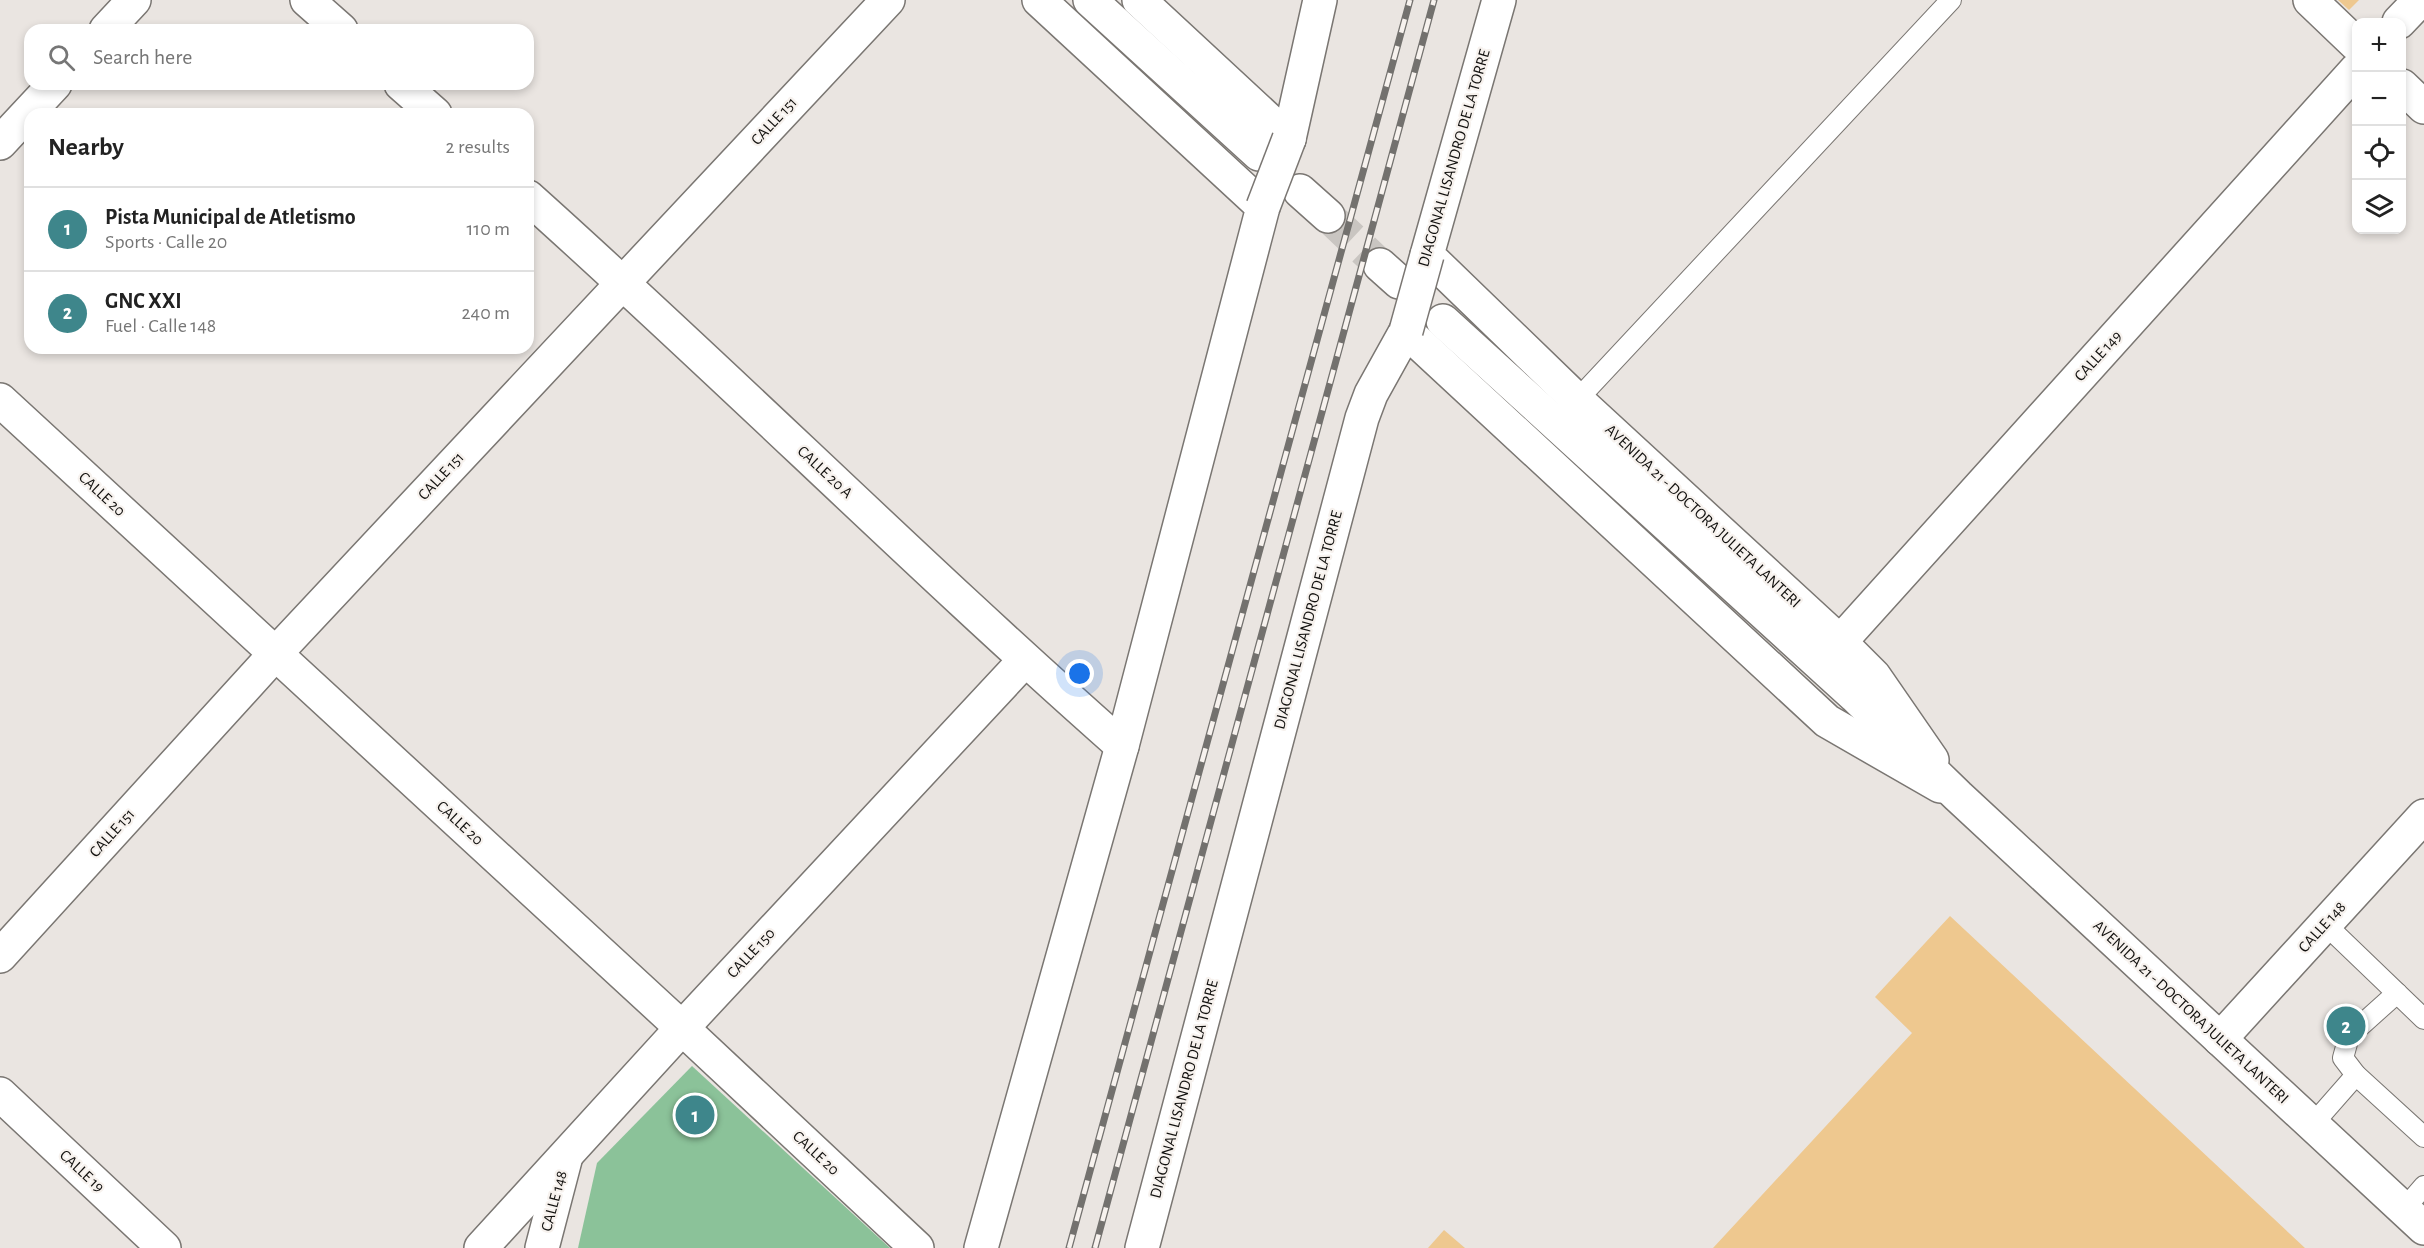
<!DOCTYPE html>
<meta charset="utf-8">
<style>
body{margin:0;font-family:"Alegreya Sans",sans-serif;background:#f6f6f6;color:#222}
.controls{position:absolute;right:18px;top:18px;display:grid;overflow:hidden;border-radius:12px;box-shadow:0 3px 9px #0003}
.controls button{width:54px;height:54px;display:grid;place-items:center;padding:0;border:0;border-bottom:2px solid #e0e0e0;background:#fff;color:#222;font:30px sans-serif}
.you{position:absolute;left:1080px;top:674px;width:21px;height:21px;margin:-15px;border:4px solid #fff;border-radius:50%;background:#1a73e8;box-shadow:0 0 0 9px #1a73e833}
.badge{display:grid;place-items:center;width:39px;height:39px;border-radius:50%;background:#3e868b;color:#fff;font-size:20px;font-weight:700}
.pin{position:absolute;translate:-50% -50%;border:3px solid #fff;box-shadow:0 2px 6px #0006}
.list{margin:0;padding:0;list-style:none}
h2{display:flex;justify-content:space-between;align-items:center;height:78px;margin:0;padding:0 24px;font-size:26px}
h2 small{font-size:20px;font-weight:400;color:#767676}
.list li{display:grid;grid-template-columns:39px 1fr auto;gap:18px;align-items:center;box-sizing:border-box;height:84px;padding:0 24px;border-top:2px solid #e0e0e0}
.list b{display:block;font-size:22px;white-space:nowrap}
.list p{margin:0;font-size:20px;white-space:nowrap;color:#767676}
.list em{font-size:20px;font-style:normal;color:#767676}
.icon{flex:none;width:33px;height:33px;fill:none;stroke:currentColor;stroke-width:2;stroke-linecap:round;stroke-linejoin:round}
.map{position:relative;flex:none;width:2424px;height:1248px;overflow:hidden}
.search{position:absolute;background:#fff;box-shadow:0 3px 9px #0003;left:24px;top:24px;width:510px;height:66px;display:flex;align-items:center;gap:15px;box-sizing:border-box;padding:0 21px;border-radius:18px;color:#767676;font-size:22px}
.panel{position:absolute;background:#fff;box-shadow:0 3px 9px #0003;left:24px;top:108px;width:510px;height:246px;border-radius:18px}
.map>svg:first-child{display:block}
</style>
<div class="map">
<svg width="2424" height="1248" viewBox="0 0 2424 1248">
<rect width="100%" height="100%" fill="#eae5e1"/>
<polygon fill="#8bc299" points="692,1066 890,1248 578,1248 597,1163"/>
<g fill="#eec88f">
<polygon points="2338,0 2359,0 2349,10"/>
<polygon points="1950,916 2305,1248 1713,1248 1912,1033 1875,997"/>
<polygon points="1444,1230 1465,1248 1428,1248"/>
</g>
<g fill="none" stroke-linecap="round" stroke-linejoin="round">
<polyline stroke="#c9c5c1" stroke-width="33" stroke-dasharray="33 16" stroke-linecap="butt" points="1328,216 1380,265"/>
<defs>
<g id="lane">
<polyline points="1577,400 1951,0"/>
<polyline points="2325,924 2424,1019"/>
<polyline points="2397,993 2349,1036 2343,1058 2356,1075 2424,1137"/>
<polyline points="2313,1124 2356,1075"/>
<polyline points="2404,1209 2424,1186"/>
</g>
<g id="street">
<polyline points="307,0 341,30"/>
<polyline points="1139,0 1289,139"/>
<polyline points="1499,0 1427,255 1577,400 1840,642 1874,676 1932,760"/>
<polyline points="2310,0 2356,44"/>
<polyline points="2399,22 2420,0"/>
<polyline points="106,30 134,0"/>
<polyline points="401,84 435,114"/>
<polyline points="2402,86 2424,107"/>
<polyline points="1289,139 1320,0"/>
<polyline points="0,143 55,84"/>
<path d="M528 197C729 377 920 568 1122 746"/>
<polyline points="0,400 682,1028 917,1248"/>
<polyline points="1840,642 2356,70"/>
<polyline points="0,956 276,653 888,0"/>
<polyline points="2220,1039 2424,816"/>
<polyline points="0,1094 164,1248"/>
<polyline points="481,1248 682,1028 1025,660"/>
<polyline points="542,1248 565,1160"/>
<polyline points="981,1248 1122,746 1263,207 1039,0"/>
<polyline points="1142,1248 1362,418 1371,394 1406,331 1827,721 1940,786"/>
</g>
<g id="secondary">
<polyline points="1090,0 1259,154"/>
<polyline points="1300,191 1328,216"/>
<polyline points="1380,265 1399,282"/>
<polyline points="1443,321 1855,696 1958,796 2424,1228"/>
</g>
</defs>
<use href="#lane" stroke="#7a7672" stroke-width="22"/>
<use href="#street" stroke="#7a7672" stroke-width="36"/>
<use href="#secondary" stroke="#7a7672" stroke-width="36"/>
<use href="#lane" stroke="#fff" stroke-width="20"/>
<use href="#street" stroke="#fff" stroke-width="33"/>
<use href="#secondary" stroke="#fff" stroke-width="33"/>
<defs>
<g id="rail">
<polyline points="1069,1248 1410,0"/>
<polyline points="1095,1248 1434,0"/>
</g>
</defs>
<use href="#rail" stroke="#73716e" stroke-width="7"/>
<use href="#rail" stroke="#f7f2ee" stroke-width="4.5" stroke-dasharray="14" stroke-linecap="butt"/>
<defs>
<g id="street-bridge">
<polyline points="1263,207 1289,139"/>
<polyline points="1406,331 1427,255"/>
</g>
</defs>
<use href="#street-bridge" stroke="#7a7672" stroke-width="36" stroke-linecap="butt"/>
<use href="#street-bridge" stroke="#fff" stroke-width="33"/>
</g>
<g text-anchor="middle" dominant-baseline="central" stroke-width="4.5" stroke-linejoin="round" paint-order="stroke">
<g font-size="16" fill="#11100e" stroke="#f7f2ee">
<text transform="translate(774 121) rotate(-47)">CALLE 151</text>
<text transform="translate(1454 158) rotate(-74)">DIAGONAL LISANDRO DE LA TORRE</text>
<text transform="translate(2098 356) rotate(-48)">CALLE 149</text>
<text transform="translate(825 472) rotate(43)">CALLE 20 A</text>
<text transform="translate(441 476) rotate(-47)">CALLE 151</text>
<text transform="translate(102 494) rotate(43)">CALLE 20</text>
<text transform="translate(1703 516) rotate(43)">AVENIDA 21 - DOCTORA JULIETA LANTERI</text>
<text transform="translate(1308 620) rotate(-75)">DIAGONAL LISANDRO DE LA TORRE</text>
<text transform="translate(460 823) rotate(43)">CALLE 20</text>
<text transform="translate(112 833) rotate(-48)">CALLE 151</text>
<text transform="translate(2322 927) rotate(-48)">CALLE 148</text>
<text transform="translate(751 953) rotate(-47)">CALLE 150</text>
<text transform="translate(2191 1012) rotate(43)">AVENIDA 21 - DOCTORA JULIETA LANTERI</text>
<text transform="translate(1184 1089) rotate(-75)">DIAGONAL LISANDRO DE LA TORRE</text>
<text transform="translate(816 1153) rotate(43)">CALLE 20</text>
<text transform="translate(82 1171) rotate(43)">CALLE 19</text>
<text transform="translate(554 1201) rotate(-75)">CALLE 148</text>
</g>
</g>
</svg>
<div class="controls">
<button>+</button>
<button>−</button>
<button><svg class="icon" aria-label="locate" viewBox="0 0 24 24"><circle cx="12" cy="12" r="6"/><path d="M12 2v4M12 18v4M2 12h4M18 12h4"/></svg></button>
<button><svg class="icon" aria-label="layers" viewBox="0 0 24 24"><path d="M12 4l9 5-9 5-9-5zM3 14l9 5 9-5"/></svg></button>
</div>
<div class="you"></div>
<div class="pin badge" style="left:695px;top:1115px">1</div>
<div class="pin badge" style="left:2346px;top:1026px">2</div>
<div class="search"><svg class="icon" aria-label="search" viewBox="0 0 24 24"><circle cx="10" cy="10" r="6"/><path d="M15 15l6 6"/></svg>Search here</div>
<section class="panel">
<h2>Nearby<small>2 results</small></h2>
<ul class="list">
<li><span class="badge">1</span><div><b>Pista Municipal de Atletismo</b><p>Sports · Calle 20</p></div><em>110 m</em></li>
<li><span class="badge">2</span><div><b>GNC XXI</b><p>Fuel · Calle 148</p></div><em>240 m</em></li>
</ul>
</section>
</div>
